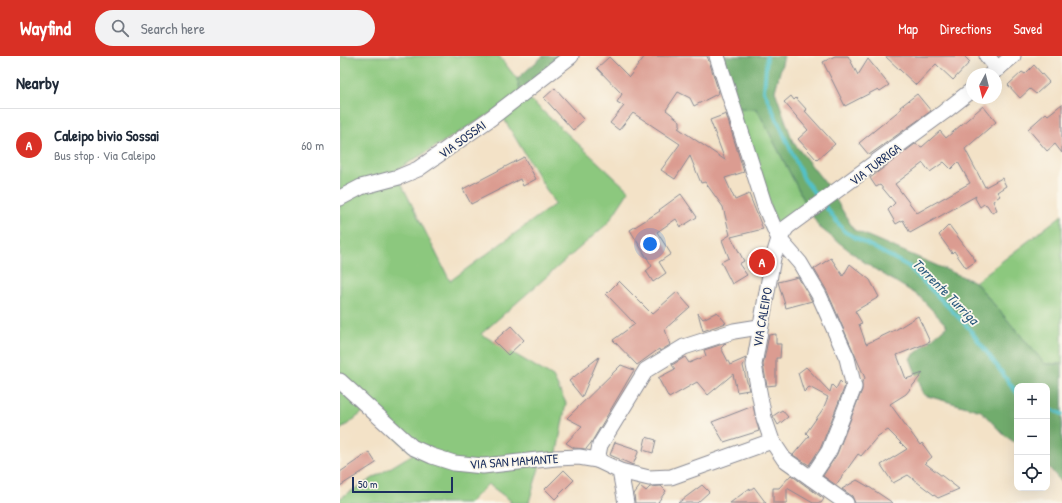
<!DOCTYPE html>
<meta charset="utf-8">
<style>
body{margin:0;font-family:"Patrick Hand",sans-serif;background:#f2f2f3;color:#1f2937}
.controls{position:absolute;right:12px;bottom:12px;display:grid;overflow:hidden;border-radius:8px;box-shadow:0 4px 16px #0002}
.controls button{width:36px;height:36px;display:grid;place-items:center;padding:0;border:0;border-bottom:1px solid #e0e1e3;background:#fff;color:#1f2937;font:20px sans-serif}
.compass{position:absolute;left:626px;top:12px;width:36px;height:36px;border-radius:50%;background:#fff;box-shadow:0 4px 16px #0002;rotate:187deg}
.scale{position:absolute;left:12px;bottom:10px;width:101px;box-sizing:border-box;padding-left:4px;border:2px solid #1b2f5e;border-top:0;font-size:11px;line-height:14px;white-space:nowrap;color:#1b2f5e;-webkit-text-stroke:3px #fbf7ec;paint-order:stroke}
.you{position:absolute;left:310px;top:188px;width:14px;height:14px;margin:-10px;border:3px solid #fff;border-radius:50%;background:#1a73e8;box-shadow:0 0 0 6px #1a73e833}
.badge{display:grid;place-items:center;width:26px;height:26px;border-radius:50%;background:#d93025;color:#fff;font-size:13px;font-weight:700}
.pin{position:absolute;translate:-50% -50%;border:2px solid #fff;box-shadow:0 1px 4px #0006}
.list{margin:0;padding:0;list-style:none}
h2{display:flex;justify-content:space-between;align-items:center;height:52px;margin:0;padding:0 16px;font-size:17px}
h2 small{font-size:13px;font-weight:400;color:#747a83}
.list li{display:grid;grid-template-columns:26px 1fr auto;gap:12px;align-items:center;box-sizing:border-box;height:72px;padding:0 16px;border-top:1px solid #e0e1e3}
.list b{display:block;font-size:15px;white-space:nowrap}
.list p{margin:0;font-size:13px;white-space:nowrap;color:#747a83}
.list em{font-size:13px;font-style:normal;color:#747a83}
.icon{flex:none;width:22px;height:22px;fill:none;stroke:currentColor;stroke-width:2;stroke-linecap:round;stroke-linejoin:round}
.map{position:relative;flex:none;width:722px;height:447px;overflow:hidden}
header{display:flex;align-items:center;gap:24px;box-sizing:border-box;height:56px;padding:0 20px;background:#d93025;color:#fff}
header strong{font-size:19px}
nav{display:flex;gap:22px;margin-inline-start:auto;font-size:14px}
.search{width:280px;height:36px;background:#f2f2f3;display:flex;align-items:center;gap:10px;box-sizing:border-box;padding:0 14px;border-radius:22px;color:#747a83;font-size:15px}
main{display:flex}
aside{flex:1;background:#fff}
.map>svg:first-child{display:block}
</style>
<header>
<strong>Wayfind</strong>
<div class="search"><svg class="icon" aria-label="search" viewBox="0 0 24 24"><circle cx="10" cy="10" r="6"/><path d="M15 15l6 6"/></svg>Search here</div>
<nav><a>Map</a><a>Directions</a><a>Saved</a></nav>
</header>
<main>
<aside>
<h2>Nearby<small></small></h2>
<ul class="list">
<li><span class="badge">A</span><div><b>Caleipo bivio Sossai</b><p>Bus stop · Via Caleipo</p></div><em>60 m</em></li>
</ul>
</aside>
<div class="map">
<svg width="722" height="447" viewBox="0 0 722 447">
<rect width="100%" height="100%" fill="#fbf7ec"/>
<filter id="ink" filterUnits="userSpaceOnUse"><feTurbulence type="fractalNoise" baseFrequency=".025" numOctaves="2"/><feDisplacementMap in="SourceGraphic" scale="8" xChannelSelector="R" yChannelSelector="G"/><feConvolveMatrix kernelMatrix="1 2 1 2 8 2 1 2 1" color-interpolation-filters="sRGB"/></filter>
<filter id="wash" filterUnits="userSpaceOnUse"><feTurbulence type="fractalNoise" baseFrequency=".012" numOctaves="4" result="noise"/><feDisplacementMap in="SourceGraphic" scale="16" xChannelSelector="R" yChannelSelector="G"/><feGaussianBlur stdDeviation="0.9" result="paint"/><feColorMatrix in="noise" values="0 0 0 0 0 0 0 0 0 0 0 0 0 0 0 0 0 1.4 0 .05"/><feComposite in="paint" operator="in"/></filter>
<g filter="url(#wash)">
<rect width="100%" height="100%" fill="#f3e2c7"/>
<g fill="#8cc87e" stroke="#547c6e" fill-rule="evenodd">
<path d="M0 0H159L177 23 180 34 289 135 268 167 141 278 213 321 226 347 216 402H202L189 446 190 447H169L171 445 148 428 129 447H0V442L73 398 26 354 0 374ZM158 53 215 148 110 225 55 115Z"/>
<polygon points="396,52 417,53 468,152 439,175"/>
<polygon points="722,159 722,308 705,308 635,226"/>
</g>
<g fill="#71ac6d" stroke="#466e66">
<polygon points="203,0 224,0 180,34 177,23"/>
<polygon points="379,0 444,0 435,35 453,86 489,132 514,174 635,226 705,308 722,308 722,427 707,409 707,330 677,330 677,388 664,379 641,355 584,339 570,302 607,270 579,240 528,209 479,171 468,152 417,53 396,52"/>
</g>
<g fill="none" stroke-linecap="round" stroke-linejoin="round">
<g stroke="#52c1c7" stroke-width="4">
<polyline points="427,0 424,35 464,123 479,143"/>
<polyline points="484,149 505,176 568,210 628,271 677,337"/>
<polyline points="707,351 722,358"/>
</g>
</g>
<g id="blocks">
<g fill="#db9c91" fill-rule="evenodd">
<polygon points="305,0 367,0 370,8 379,37 354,50 350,42 338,36 326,54 340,65 340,69 338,72 385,104 370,64 386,58 404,116 385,122 395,144 409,138 423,173 391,181 404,205 399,208 407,219 392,228 381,206 389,202 382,184 390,179 383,151 365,126 361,127 350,100 335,123 321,114 340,88 293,57 279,74 270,67 284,50 277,46 282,38 257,12 269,1 289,21"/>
<polygon points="495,0 508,0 518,19 528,3 549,29 540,35 538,33 505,50 483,6"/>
<polygon points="545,0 624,0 630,6 613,24 596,8 576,29"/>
<polygon points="694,9 709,26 696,38 690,33 680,42 668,29 682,16 685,18"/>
<polygon points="215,32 244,64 233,74 204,42"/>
<polygon points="577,38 591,55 529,99 519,87 561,53 560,51"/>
<polygon points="451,40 454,44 456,42 467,54 465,55 495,88 477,104 458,83 468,74 444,46"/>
<polygon points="722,48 722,97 715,88 707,95 688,73 706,57 708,59"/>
<path d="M643 50 656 66 625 93 645 131 662 122 666 130 657 136 660 140 653 145 657 154 652 157 647 149 644 148 640 151 635 142 636 140 570 177 563 164 556 168 548 154 555 147 540 129 536 131 530 122 575 88 582 91 600 75 606 82ZM604 106 611 113 618 106 630 127 577 157 555 128 583 107 590 116Z"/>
<polygon points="184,101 196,123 183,130 180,123 131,148 123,133"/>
<polygon points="341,138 357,161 341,171 336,163 317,176 331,198 319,206 326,217 313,226 306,215 312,210 290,174 320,155 319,154"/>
<polygon points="609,169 636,205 626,212 614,195 612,197 599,179"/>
<polygon points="491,202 503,220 510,208 530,224 539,241 515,255 522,267 519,268 526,288 557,273 578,260 590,286 557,299 566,323 583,317 566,338 550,348 580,389 582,387 592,401 585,407 619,433 598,442 568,419 553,427 541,409 567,393 548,374 538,380 521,400 518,398 496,429 483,420 497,398 522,334 522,326 525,322 487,235 474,213"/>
<polygon points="458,221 472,245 446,252 438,226"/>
<polygon points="279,225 312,258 337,236 350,251 325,273 330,289 320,295 319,293 297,309 273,284 295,268 266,238"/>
<polygon points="377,256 386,267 363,275 358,257 363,263"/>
<polygon points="171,270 184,284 168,299 154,285"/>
<polygon points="436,278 436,288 441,288 440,302 436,302 436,329 427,330 423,309 429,279"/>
<polygon points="386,287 381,292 390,309 406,302 403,310 409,334 397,336 393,318 368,339 357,326 329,342 318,322 335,313 332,309 345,301 349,307 366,300 364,294"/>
<polygon points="259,301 242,341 229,325"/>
<polygon points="281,309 294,314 251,387 246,393 234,392 226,387 242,370 227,362"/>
<polygon points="466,311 490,336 492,329 496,333 500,325 505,330 481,391 469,409 453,399 469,380 466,377 483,353 488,341 469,331 464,336 458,317"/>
<polygon points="413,350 419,375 384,386 372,366"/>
<polygon points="442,354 448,361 438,369 433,360"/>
<polygon points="306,381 316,384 313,397 303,394"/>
<polygon points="275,386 299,394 293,409 270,399"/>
<polygon points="29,396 36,407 0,430 0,416"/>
<polygon points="224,414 234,424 215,443 205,433"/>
<polygon points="451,419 484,443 481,447 473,447 447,432 447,447 433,447 433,432 439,432"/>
<polygon points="517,424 529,431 553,447 515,447 512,440 502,433"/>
<polygon points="362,429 369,436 357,447 338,447"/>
<polygon points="300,430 306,435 310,431 321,430 326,435 318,446 320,447 295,447 294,438"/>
<polygon points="414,431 426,447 390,447 410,432 410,434"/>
</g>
</g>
</g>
<g filter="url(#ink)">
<use href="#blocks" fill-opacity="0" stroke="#878892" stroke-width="1"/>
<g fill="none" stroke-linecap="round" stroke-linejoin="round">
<defs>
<g id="minor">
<polyline points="377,0 425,151 439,183 460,207 479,239 507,302 514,331 489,395 471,422"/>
<polyline points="647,0 658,13"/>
<polyline points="651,18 673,0"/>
<polyline points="0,142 21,131 59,121 78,113 151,62 231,0"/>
<polyline points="0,325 72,391 92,400 114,407 143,410 216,402 239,401 257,404"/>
<polyline points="280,415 309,422 331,421 432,385"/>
<polyline points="286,447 280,415 257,404 260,389 306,314 344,291 394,275 419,271"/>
<polyline points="506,447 444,403 432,385 424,362 414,309 433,202 439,183 447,171 604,56 632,34"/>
</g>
</defs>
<use href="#minor" stroke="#878892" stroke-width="17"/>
<use href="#minor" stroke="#fff" stroke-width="15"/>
</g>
</g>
<g text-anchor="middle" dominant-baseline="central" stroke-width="3.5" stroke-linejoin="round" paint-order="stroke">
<g font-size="13" fill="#1b2f5e" stroke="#fbf7ec">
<text transform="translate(122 83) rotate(-36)">VIA SOSSAI</text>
<text transform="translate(535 108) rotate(-37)">VIA TURRIGA</text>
<text transform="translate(422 261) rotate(-80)">VIA CALEIPO</text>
<text transform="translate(174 405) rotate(-4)">VIA SAN MAMANTE</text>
</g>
<g font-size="14" font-style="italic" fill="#2c5b7e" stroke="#fbf7ec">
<text transform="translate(606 235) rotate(45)">Torrente Turriga</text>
</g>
</g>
</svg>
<div class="controls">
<button>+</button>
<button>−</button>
<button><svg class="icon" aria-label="locate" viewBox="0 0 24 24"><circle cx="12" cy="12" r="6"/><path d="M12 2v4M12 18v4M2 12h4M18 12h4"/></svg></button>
</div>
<svg class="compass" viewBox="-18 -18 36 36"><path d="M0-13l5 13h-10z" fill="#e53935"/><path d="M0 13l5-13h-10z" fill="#747a83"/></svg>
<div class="scale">50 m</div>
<div class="you"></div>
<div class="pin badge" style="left:422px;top:206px">A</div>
</div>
</main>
